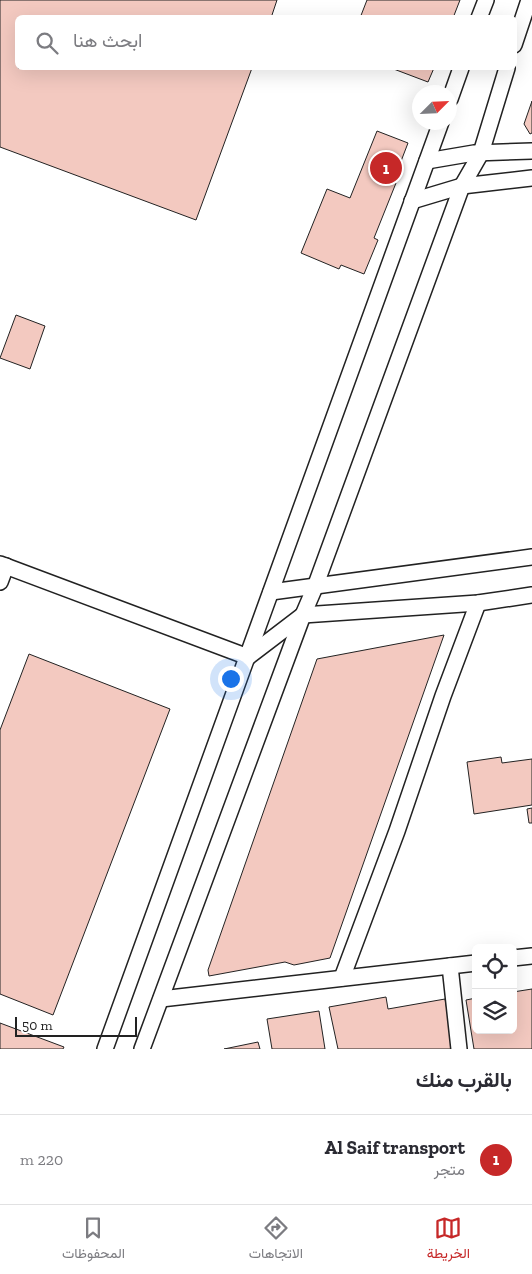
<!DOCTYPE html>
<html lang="ar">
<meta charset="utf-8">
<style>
body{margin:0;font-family:"Zilla Slab",Vazirmatn,serif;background:#f2f2f3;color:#2b2b33;direction:rtl}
.controls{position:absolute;right:15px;bottom:15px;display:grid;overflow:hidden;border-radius:8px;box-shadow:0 5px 20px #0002}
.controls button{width:45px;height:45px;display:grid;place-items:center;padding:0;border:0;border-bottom:1px solid #e1e1e2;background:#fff;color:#2b2b33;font:25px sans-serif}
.compass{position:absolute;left:412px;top:85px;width:45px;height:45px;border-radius:50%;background:#fff;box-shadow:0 5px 20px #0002;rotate:66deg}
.scale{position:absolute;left:15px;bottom:12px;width:122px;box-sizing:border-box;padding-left:5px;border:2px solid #222;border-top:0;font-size:14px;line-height:18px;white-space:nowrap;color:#222;-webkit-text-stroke:4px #fff;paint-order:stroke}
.you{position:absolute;left:230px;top:678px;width:18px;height:18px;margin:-12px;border:4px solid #fff;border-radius:50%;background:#1a73e8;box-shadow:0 0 0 8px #1a73e833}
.badge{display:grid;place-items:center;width:32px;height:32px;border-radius:50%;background:#c62828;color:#fff;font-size:16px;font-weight:700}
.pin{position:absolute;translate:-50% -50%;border:2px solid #fff;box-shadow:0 1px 5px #0006}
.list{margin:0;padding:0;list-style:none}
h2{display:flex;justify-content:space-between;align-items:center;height:65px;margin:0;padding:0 20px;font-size:21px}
h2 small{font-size:16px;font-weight:400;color:#7c7c81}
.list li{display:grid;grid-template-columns:32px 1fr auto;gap:15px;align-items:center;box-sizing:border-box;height:90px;padding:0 20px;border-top:1px solid #e1e1e2}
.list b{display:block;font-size:19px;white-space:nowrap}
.list p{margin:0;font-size:16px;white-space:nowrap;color:#7c7c81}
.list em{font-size:16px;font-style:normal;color:#7c7c81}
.icon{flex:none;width:28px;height:28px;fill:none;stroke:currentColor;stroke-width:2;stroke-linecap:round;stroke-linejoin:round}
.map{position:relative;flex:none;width:532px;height:1049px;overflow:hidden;direction:ltr}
.search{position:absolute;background:#fff;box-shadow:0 5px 20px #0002;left:15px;right:15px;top:15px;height:55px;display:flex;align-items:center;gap:12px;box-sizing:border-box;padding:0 18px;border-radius:8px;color:#7c7c81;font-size:19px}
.sheet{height:155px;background:#fff}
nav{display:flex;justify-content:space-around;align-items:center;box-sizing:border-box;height:70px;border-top:1px solid #e1e1e2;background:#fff;font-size:14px;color:#7c7c81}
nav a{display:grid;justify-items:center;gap:2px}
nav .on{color:#c62828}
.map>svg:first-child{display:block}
</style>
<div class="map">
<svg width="532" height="1049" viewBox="0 0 532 1049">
<rect width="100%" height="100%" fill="#fff"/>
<g fill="#f3c9c0" stroke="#222">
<polygon points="0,0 277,0 271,18 18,18 18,68 252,68 196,220 0,147"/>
<polygon points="367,0 460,0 453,18 360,18"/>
<polygon points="391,68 434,68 428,82"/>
<polygon points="532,101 532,133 530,134 524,124"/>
<polygon points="377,131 408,143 393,182 396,183 374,238 378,240 364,274 341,265 339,269 301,253 327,189 350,198"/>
<polygon points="16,315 45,326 30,369 0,358"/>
<polygon points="444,635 330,958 294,965 285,962 209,976 208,970 317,659"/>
<polygon points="29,654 170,709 53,1015 0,994 0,730"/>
<polygon points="501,757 502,763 532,759 532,805 474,814 467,762"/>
<polygon points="532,808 532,823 529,823 527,809"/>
<polygon points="532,989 532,1049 474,1049 466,1000 476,998 476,1030 513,1030 513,992"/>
<polygon points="386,997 388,1009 445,999 454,1049 338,1049 329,1007"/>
<polygon points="319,1011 325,1049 272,1049 267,1019"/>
<polygon points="0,1023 64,1047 63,1049 0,1049"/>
<polygon points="258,1042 260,1049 224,1049"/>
</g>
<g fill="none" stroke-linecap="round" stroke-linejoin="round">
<defs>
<g id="street">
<polyline points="479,18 486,0"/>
<polyline points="514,45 529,0"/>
<polyline points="450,99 461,68"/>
<polyline points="427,161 474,153 532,151"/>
<polyline points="412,201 462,186 532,178"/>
<polyline points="0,564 248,657 303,615 478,603 532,595"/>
<polyline points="0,582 6,566"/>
<polyline points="271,592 532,557"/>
<polyline points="513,958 532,956"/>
<polyline points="450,966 459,1049"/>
<polyline points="342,978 397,831 443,696 478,603"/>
<polyline points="161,999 476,963"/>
<polyline points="105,1049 441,122"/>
<polyline points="142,1049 303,615 315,587 462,186 481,153 507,68"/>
</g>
</defs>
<use href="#street" stroke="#222" stroke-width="18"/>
<use href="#street" stroke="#fff" stroke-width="15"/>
</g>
</svg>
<div class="controls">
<button><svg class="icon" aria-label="locate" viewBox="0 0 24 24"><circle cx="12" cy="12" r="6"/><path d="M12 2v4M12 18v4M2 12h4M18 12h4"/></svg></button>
<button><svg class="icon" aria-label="layers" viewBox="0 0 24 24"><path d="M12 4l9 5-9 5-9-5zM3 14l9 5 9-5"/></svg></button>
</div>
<svg class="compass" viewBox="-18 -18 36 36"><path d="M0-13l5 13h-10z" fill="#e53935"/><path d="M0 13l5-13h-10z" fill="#7c7c81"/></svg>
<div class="scale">50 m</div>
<div class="you"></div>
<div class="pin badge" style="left:386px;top:168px">1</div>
<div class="search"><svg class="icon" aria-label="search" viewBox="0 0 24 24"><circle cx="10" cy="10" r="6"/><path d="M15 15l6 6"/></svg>ابحث هنا</div>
</div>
<section class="sheet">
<h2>بالقرب منك<small></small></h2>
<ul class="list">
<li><span class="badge">1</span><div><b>Al Saif transport</b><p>متجر</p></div><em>220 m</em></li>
</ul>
</section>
<nav>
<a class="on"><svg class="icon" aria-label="map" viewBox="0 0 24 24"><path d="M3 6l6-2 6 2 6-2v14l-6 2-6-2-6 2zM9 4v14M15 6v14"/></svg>الخريطة</a>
<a><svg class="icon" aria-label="directions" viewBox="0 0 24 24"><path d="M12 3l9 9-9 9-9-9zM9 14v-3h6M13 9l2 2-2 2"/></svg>الاتجاهات</a>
<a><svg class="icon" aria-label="saved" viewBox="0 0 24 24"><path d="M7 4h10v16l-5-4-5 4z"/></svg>المحفوظات</a>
</nav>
